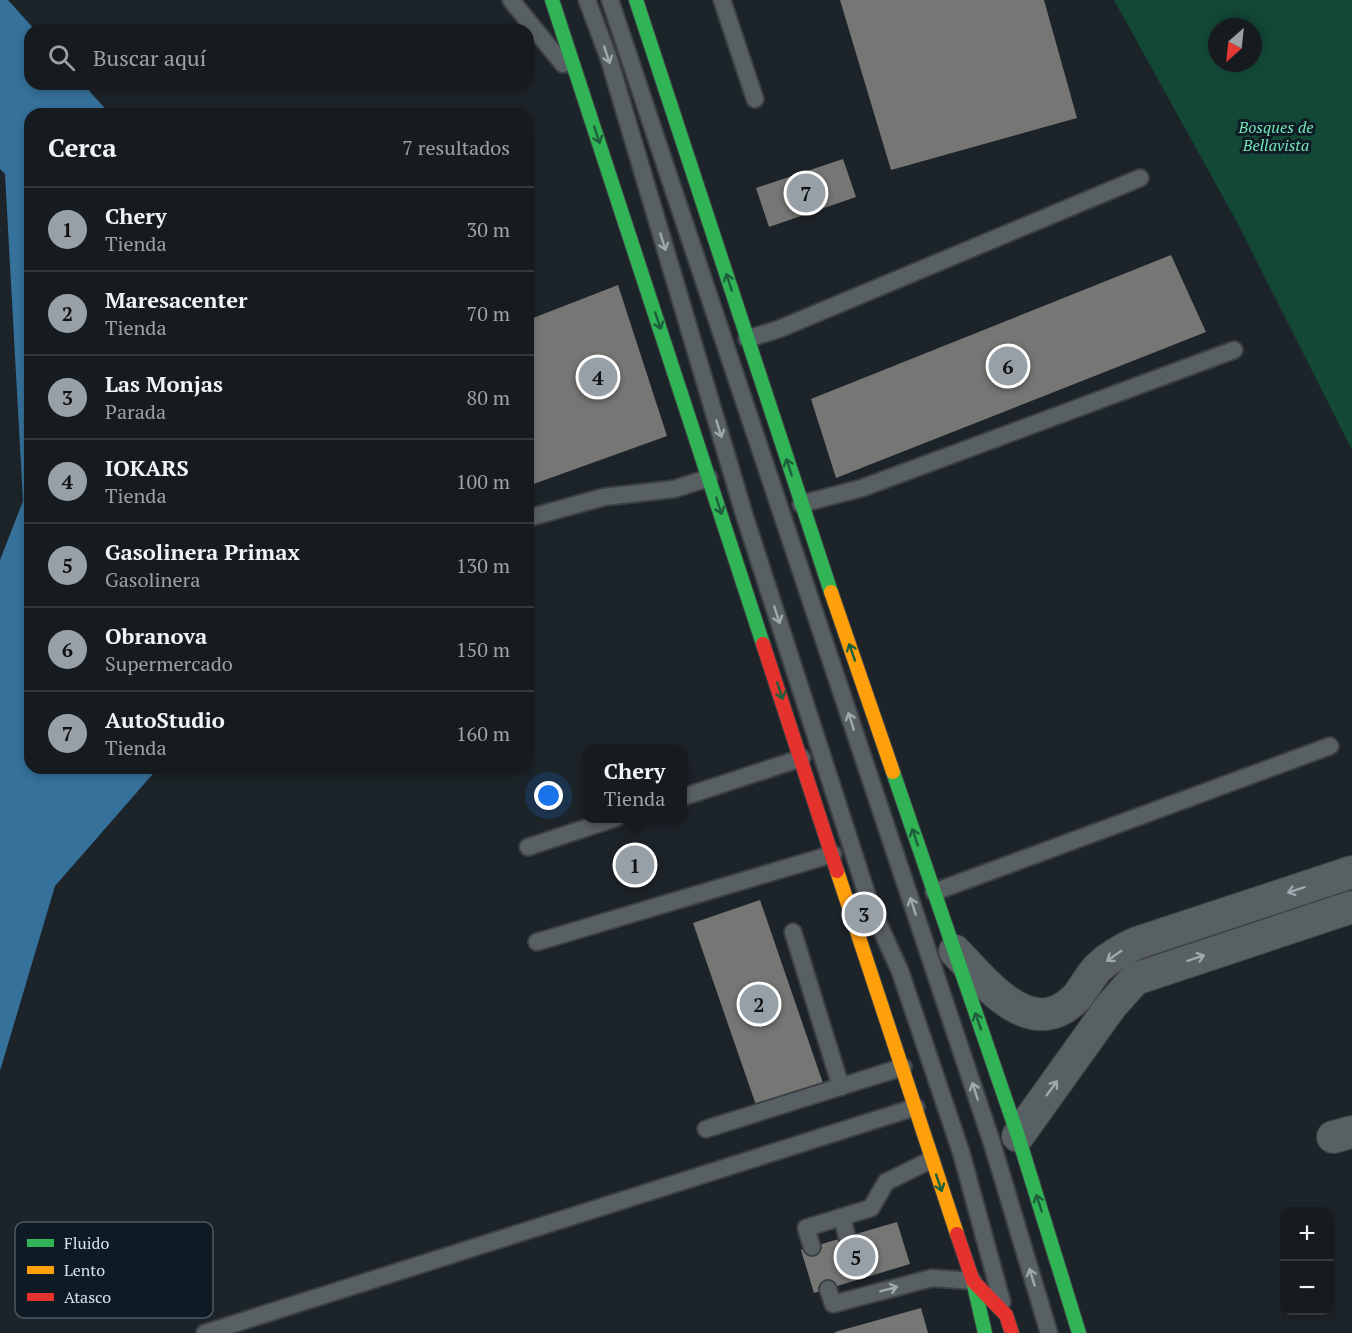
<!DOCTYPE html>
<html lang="es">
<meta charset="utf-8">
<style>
body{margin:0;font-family:"PT Serif",serif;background:#23282c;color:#f1f3f6}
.controls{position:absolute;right:18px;bottom:18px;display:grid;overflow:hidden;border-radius:12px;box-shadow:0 3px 9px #0003}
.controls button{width:54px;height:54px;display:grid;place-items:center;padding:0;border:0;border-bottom:2px solid #35393d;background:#161b1f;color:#f1f3f6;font:30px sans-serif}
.compass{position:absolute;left:1208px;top:18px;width:54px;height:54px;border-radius:50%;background:#161b1f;box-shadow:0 3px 9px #0003;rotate:207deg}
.you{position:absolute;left:549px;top:796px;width:21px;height:21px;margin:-15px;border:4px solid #fff;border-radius:50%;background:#1a73e8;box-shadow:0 0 0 9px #1a73e833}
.badge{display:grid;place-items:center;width:39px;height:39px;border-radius:50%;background:#97a0a6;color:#111;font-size:20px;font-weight:700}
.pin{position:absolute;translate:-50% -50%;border:3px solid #fff;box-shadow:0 2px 6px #0006}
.popup{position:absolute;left:582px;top:745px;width:105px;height:78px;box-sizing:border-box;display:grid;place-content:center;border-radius:12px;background:#161b1f;filter:drop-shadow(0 2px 4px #0005);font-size:20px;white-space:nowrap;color:#9ea1a4}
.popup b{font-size:22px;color:#f1f3f6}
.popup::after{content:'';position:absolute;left:50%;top:100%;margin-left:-12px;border:12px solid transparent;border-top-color:#161b1f}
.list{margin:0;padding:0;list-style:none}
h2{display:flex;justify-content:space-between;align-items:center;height:78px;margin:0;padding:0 24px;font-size:26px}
h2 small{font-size:20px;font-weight:400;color:#9ea1a4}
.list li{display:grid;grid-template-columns:39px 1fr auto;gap:18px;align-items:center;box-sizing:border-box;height:84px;padding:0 24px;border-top:2px solid #35393d}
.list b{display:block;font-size:22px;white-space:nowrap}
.list p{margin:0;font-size:20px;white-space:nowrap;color:#9ea1a4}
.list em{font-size:20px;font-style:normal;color:#9ea1a4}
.icon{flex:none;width:33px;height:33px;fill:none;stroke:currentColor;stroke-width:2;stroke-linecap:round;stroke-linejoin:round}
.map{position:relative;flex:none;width:1352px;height:1333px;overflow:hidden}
.search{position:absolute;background:#161b1f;box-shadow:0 3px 9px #0003;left:24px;top:24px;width:510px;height:66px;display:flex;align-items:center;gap:15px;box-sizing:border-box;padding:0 21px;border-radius:18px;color:#9ea1a4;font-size:22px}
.panel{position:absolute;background:#161b1f;box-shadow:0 3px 9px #0003;left:24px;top:108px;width:510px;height:666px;border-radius:18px}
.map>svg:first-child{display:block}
</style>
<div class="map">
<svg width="1352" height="1333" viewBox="0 0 1352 1333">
<rect width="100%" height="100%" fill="#1d2429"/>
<path fill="#134736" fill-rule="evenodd" d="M1114 0H1352V450L1238 224ZM1217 27H1253V63H1217Z"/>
<polygon fill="#35719a" points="0,0 8,0 35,30 30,30 30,84 83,84 110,114 30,114 30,768 158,768 55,886 0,1071 0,560 23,501 5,174 0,169"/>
<g fill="#767675">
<polygon points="840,0 1044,0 1077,118 891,170"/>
<polygon points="843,159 856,197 769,227 756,188"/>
<polygon points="1171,255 1206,332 836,478 811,399"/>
<polygon points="618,285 667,436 528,486 528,320"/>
<polygon points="760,900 824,1086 757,1108 693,923"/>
<polygon points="897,1222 910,1264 814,1293 801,1250"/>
<polygon points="921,1308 928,1333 835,1333 835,1332"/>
</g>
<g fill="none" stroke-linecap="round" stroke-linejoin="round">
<defs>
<g id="lane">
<polyline points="511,0 563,64"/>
<polyline points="587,0 609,59 744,514 871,907 900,971 961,1152 1002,1302"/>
<polyline points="610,0 992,1143 1049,1333"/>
<polyline points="722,0 755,99"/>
<polyline points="747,339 779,329 1140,178"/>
<polyline points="801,504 862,488 1234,350"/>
<polyline points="528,518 604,497 674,489 709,478"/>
<polyline points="683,797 802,758"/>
<polyline points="528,847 616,818"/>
<polyline points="934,892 1330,746"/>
<polyline points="793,932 841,1087"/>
<polyline points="537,942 833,854"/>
<polyline points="706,1129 903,1067"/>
<polyline points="842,1217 847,1237"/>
<polyline points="812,1247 806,1228 871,1208 886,1182 931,1160"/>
<polyline points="828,1289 833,1304 932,1278 973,1281"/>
<polyline points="205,1333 916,1107"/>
</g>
<g id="street">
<path d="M955 951C984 981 1031 1044 1076 998 1084 989 1089 977 1098 968 1109 957 1123 949 1137 943L1352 872"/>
<polyline points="1018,1136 1111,1006 1135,979 1352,907"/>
<polyline points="1333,1137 1352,1132"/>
</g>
<g id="fast">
<polyline points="552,0 763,644"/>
<polyline points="636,0 831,592"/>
<polyline points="893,772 1018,1136 1079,1333"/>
<polyline points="973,1281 985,1333"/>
</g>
<g id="slow">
<polyline points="831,592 893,772"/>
<polyline points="837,871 957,1234"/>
</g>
<g id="jam">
<polyline points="763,644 837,871"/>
<polyline points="957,1234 973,1281 1006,1315 1012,1333"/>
</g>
</defs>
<use href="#lane" stroke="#3b4044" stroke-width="20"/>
<use href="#street" stroke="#3b4044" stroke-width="34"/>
<use href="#fast" stroke="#3b4044" stroke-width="16"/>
<use href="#slow" stroke="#3b4044" stroke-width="16"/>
<use href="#jam" stroke="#3b4044" stroke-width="16"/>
<use href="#lane" stroke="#596064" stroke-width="16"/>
<use href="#street" stroke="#596064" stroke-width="32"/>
<use href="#fast" stroke="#30b455" stroke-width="14"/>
<use href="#slow" stroke="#ff9f0a" stroke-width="14"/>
<use href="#jam" stroke="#e5322d" stroke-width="14"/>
</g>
<defs><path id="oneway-shaft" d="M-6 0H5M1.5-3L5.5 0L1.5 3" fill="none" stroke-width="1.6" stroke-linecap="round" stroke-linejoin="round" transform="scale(1.5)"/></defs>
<g stroke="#9fa8ad">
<use href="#oneway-shaft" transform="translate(607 55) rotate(71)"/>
<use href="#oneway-shaft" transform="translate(663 242) rotate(73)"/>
<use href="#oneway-shaft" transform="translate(719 429) rotate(73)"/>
<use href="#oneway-shaft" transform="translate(777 615) rotate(72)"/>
<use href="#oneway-shaft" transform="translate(851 721) rotate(-108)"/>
<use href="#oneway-shaft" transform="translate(1296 890) rotate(162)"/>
<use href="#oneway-shaft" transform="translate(913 906) rotate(-108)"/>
<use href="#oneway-shaft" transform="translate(1114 956) rotate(145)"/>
<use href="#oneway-shaft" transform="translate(1196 958) rotate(-18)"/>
<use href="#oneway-shaft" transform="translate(1052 1088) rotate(-54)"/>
<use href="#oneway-shaft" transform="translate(975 1091) rotate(-108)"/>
<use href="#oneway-shaft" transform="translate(1032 1277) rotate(-107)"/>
<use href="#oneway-shaft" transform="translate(889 1289) rotate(-15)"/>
</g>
<g stroke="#1d603b">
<use href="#oneway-shaft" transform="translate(597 135) rotate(72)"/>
<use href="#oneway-shaft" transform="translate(729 282) rotate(-108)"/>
<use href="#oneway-shaft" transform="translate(658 321) rotate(72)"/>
<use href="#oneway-shaft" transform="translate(789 467) rotate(-108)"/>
<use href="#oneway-shaft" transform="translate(719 506) rotate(72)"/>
<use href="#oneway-shaft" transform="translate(852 652) rotate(-109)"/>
<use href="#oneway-shaft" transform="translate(780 691) rotate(72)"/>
<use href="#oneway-shaft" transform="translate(915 837) rotate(-109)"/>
<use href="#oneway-shaft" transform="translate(978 1021) rotate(-109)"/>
<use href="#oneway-shaft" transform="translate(939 1183) rotate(71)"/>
<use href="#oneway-shaft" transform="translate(1039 1203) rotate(-108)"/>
</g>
<g text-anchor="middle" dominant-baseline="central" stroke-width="6" stroke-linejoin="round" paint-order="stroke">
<g font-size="16" font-style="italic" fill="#72e4b5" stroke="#0e1b25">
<text x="1276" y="127">Bosques de<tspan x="1276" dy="18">Bellavista</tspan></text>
</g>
</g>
<rect x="15" y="1222" width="198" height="96" rx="9" fill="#0e1b25" stroke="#4b5760" stroke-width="1.5"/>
<rect x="27" y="1239" width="27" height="8" fill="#30b455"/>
<rect x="27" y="1266" width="27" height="8" fill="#ff9f0a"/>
<rect x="27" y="1293" width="27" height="8" fill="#e5322d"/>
<g font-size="16" fill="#d9e2e9">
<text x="64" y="1249">Fluido</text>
<text x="64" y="1276">Lento</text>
<text x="64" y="1303">Atasco</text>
</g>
</svg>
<div class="controls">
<button>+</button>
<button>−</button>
</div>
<svg class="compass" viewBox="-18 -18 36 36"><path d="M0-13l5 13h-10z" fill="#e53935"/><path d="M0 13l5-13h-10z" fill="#9ea1a4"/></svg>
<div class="you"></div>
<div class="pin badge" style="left:635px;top:865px">1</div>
<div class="popup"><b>Chery</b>Tienda</div>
<div class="pin badge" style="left:759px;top:1004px">2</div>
<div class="pin badge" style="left:864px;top:914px">3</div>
<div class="pin badge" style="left:598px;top:377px">4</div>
<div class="pin badge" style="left:856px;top:1257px">5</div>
<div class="pin badge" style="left:1008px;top:366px">6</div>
<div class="pin badge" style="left:806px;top:193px">7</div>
<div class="search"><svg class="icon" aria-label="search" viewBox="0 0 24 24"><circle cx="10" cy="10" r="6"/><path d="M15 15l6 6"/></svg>Buscar aquí</div>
<section class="panel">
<h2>Cerca<small>7 resultados</small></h2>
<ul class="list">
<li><span class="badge">1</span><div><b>Chery</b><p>Tienda</p></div><em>30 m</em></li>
<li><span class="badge">2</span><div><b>Maresacenter</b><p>Tienda</p></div><em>70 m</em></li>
<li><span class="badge">3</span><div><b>Las Monjas</b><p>Parada</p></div><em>80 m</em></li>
<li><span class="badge">4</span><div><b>IOKARS</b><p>Tienda</p></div><em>100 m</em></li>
<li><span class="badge">5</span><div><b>Gasolinera Primax</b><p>Gasolinera</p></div><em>130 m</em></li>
<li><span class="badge">6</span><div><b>Obranova</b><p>Supermercado</p></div><em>150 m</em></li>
<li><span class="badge">7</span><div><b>AutoStudio</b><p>Tienda</p></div><em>160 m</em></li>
</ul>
</section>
</div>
